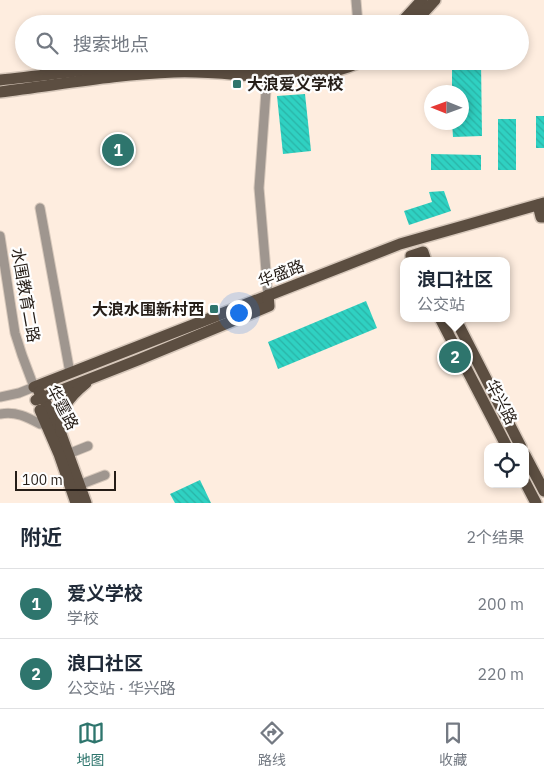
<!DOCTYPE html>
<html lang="zh">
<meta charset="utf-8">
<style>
body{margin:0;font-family:"IBM Plex Sans","Noto Sans SC",sans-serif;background:#f6f6f7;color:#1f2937}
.controls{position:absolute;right:15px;bottom:15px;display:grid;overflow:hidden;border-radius:10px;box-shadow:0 2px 8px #0003}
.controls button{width:45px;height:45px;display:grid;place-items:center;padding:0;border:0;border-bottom:1px solid #e0e1e3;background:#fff;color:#1f2937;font:25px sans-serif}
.compass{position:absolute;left:424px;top:85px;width:45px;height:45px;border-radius:50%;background:#fff;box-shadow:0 2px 8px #0003;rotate:271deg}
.scale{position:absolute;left:15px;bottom:12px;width:101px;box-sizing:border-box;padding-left:5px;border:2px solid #251d17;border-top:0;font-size:14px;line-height:18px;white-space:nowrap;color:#251d17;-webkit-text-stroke:4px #fefefe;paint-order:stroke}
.you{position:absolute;left:238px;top:312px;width:18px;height:18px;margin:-12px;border:4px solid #fff;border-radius:50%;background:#1a73e8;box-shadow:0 0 0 8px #1a73e833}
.badge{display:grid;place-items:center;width:32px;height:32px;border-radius:50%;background:#2e756d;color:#fff;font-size:16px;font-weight:700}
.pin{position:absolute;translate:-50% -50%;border:2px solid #fff;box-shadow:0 1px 5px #0006}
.popup{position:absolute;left:400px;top:257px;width:110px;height:65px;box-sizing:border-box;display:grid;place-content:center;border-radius:10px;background:#fff;filter:drop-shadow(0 1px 4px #0005);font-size:16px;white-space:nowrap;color:#747a83}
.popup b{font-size:19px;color:#1f2937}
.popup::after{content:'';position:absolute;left:50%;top:100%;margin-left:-10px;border:10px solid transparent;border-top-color:#fff}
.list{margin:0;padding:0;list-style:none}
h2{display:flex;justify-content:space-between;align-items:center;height:65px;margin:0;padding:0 20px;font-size:21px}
h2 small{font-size:16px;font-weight:400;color:#747a83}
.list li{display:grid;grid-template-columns:32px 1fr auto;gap:15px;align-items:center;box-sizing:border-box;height:70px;padding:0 20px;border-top:1px solid #e0e1e3}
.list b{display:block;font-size:19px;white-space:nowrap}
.list p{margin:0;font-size:16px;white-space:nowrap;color:#747a83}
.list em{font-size:16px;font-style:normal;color:#747a83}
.icon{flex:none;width:28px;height:28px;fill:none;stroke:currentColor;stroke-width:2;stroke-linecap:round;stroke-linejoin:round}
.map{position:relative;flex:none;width:544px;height:503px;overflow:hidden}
.search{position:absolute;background:#fff;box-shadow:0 2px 8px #0003;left:15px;right:15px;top:15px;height:55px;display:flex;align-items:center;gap:12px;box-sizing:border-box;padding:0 18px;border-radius:28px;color:#747a83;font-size:19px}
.sheet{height:205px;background:#fff}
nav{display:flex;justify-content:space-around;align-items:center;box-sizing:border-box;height:70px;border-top:1px solid #e0e1e3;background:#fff;font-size:14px;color:#747a83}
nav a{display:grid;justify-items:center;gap:2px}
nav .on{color:#2e756d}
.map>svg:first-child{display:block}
</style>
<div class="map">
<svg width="544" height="503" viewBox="0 0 544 503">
<defs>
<pattern id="building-back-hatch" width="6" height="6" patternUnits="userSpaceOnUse" patternTransform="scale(1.25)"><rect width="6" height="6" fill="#2fd1c2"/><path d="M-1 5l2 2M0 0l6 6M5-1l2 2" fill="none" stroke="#2ab3a6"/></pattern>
</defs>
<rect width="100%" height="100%" fill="#feeddf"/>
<g fill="url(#building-back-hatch)">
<polygon points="452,61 481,61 482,136 453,137 452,122 462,122 462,92 452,92"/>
<polygon points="305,94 311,151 283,154 277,96"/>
<rect x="536" y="116" width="8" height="32"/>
<rect x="498" y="119" width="18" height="51"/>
<polygon points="431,154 481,155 481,170 431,170"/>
<polygon points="444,191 451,211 409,225 404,211 432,202 429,192"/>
<polygon points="366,301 377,328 278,369 268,342"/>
<polygon points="200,480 211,503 175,503 170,494"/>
</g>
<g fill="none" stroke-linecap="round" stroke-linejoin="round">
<defs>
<g id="minor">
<polyline points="356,0 358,24"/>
<polyline points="267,77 259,188 268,295"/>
<polyline points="40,208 70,373"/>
<polyline points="0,236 15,333 22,355 34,387 19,393 0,397"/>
<path d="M0 414C16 411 27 417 40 424H46"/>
<polyline points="68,454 88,446"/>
<polyline points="79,485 105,475"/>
</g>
<g id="major">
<polyline points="400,24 422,0"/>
<polyline points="413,24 435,0"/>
<path d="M0 80C61 74 122 63 183 63 235 63 288 78 339 61"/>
<path d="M0 92C58 85 116 74 174 72 242 69 296 92 363 61"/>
<polyline points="538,205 541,217 544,217"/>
<polyline points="412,261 411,256 423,252 426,261"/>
<polyline points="440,318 507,447"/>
<polyline points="455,318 521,447"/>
<polyline points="34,387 400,244 544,203"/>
<path d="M39 392C49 404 52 421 61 434L86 503"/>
<polyline points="36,400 138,360 269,306 268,295"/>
<polyline points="40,410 59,454 76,503"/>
<path d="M61 432C58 410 69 397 86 383"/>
<polyline points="525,455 544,491"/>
<polyline points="525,482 536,503"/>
</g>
</defs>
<use href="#minor" stroke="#d7c8bb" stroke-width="11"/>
<use href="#major" stroke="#d7c8bb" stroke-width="14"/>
<use href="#minor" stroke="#9f968f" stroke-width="9"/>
<use href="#major" stroke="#5c4e41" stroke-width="11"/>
</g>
<g fill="#2e756d" stroke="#fefefe" stroke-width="2">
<rect x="232" y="79" width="10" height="10" rx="2.5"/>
<rect x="209" y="304" width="10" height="10" rx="2.5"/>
</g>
<g text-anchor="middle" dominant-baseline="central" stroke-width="4.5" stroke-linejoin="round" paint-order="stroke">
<g font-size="16" font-weight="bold" fill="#251d17" stroke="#fefefe" text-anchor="start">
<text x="247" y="84">大浪爱义学校</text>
<text x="204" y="309" text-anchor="end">大浪水围新村西</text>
</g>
<g font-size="16" fill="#251d17" stroke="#fefefe">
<text transform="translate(281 273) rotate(-21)">华盛路</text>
<text transform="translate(26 295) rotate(80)">水围教育二路</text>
<text transform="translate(502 402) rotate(63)">华兴路</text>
<text transform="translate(63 407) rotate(62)">华霆路</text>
</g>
</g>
</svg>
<div class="controls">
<button><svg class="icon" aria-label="locate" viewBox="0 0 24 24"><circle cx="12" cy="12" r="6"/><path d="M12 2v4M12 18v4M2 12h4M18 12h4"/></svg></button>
</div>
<svg class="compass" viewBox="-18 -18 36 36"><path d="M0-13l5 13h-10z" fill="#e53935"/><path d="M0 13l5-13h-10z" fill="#747a83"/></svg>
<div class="scale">100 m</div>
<div class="you"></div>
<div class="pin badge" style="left:118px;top:150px">1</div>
<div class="pin badge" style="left:455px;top:357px">2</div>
<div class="popup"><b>浪口社区</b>公交站</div>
<div class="search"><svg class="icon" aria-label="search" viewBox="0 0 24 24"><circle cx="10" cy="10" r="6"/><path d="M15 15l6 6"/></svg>搜索地点</div>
</div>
<section class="sheet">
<h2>附近<small>2个结果</small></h2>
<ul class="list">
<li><span class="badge">1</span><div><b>爱义学校</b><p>学校</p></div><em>200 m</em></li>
<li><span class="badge">2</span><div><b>浪口社区</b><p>公交站 · 华兴路</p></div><em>220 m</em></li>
</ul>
</section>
<nav>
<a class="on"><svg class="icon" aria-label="map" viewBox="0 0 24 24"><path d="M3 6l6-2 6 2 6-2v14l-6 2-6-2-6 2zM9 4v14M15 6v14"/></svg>地图</a>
<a><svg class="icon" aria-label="directions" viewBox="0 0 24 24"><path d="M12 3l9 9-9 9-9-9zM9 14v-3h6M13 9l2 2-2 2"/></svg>路线</a>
<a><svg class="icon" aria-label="saved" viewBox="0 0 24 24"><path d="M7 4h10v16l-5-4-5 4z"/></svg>收藏</a>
</nav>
